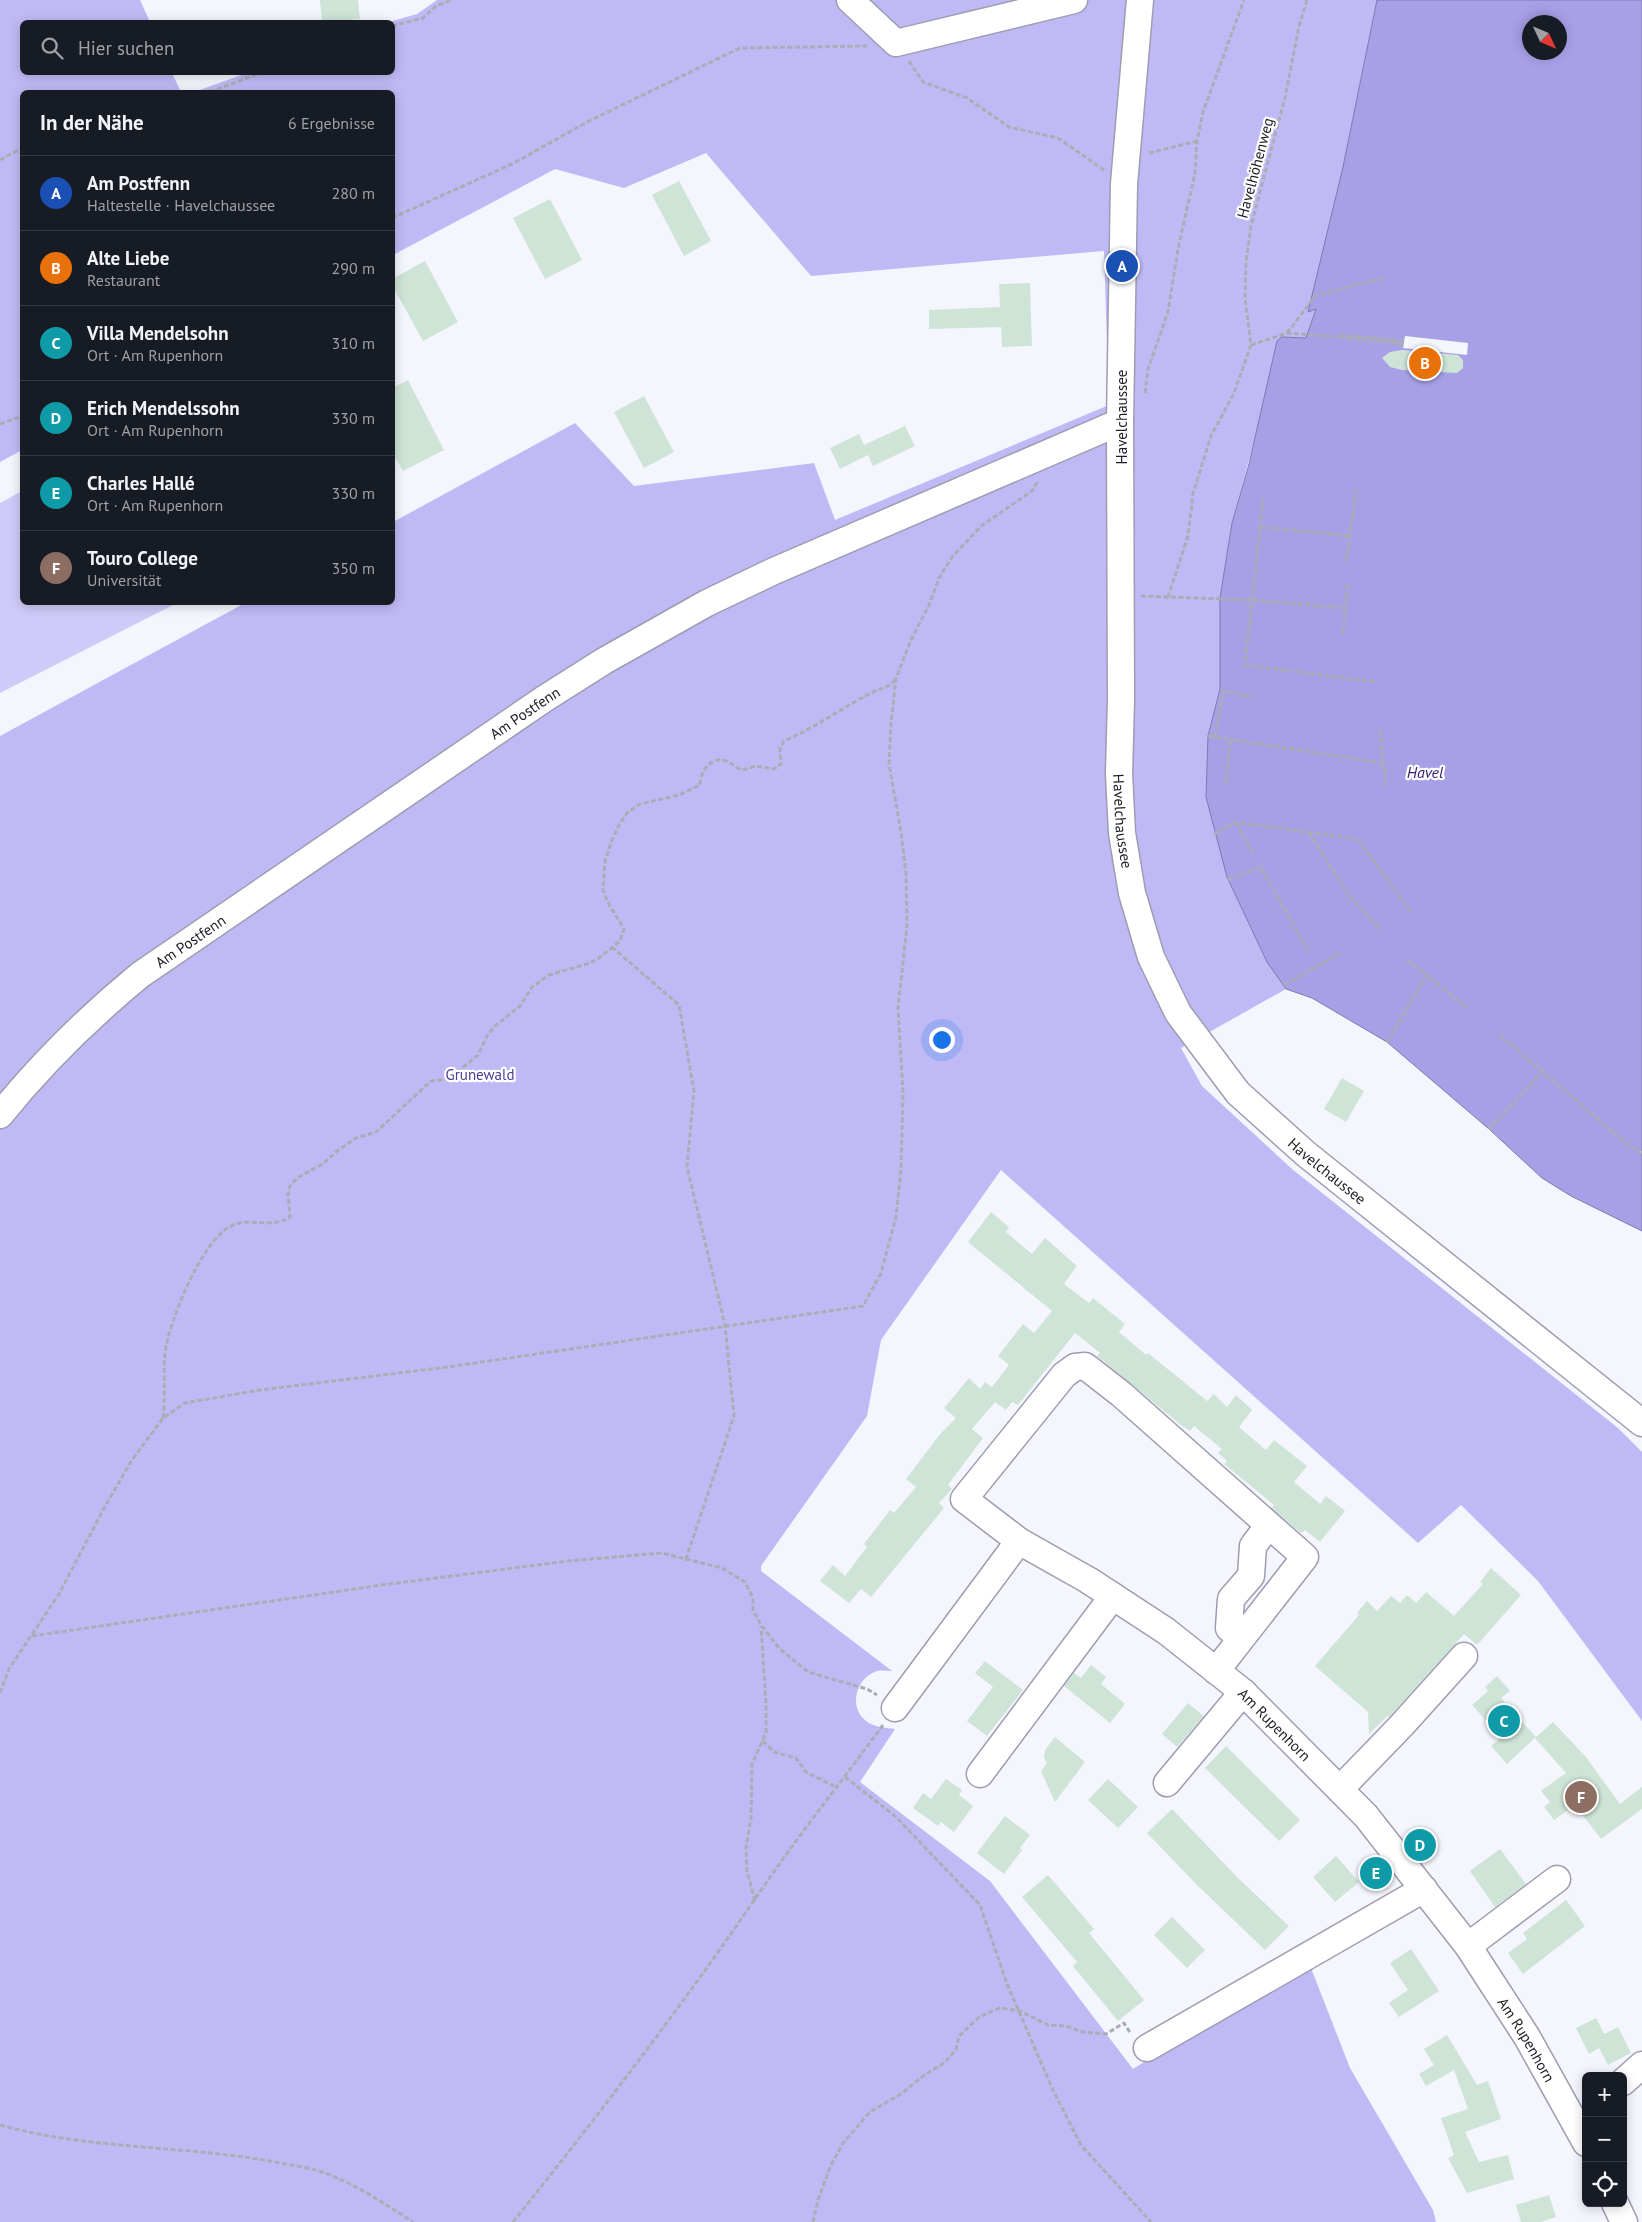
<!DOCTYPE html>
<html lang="de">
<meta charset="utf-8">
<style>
body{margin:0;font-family:"PT Sans",sans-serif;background:#242831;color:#f1f3f6}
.controls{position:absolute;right:15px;bottom:15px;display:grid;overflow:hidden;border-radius:8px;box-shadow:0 2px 12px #0003}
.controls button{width:45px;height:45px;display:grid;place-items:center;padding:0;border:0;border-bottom:1px solid #363941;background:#171b24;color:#f1f3f6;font:25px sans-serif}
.compass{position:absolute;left:1522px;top:15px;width:45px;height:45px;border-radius:50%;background:#171b24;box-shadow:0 2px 12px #0003;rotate:134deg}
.you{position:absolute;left:941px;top:1039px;width:18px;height:18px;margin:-12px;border:4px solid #fff;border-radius:50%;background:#1a73e8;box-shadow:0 0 0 8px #1a73e833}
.badge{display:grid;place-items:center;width:32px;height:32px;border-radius:50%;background:#9bb4aa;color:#fff;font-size:16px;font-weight:700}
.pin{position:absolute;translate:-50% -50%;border:2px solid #fff;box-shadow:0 1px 5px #0006}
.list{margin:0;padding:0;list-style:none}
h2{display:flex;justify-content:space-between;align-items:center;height:65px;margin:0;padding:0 20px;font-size:21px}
h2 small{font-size:16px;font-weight:400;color:#9ea1a6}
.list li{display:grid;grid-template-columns:32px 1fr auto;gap:15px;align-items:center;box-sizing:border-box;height:75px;padding:0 20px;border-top:1px solid #363941}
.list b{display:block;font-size:19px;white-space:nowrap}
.list p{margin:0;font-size:16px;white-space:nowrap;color:#9ea1a6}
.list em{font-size:16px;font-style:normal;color:#9ea1a6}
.icon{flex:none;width:28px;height:28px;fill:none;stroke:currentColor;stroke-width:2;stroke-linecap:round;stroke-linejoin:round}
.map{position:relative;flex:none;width:1642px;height:2222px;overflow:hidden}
.search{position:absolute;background:#171b24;box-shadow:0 2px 12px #0003;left:20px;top:20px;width:375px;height:55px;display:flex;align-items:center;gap:12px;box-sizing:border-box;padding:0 18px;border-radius:8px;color:#9ea1a6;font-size:19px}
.panel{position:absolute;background:#171b24;box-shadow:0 2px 12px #0003;left:20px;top:90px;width:375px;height:515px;border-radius:8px}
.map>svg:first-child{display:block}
</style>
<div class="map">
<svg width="1642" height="2222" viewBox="0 0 1642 2222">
<rect width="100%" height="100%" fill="#f5f5fe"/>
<polygon fill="#cecbf9" points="22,491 22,602 177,603 0,693 0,503"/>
<g fill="#bfbaf5">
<polygon points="0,0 140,0 150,22 22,22 22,72 172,73 181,92 22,92 22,450 0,462"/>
<path d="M437 0H1377L1343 167 1309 311 1316 308 1306 338 1282 337 1232 523 1220 598V689L1208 736 1227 877 1267 962 1286 989 1181 1048 1202 1086 1292 1169 1618 1428 1642 1452V1721L1538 1581 1461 1505 1418 1543 1001 1170 881 1340 867 1416 761 1566V1571L892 1671C887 1671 881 1670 877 1671 855 1678 847 1710 869 1723 875 1727 888 1728 895 1729L860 1782 990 1881 1133 2069 1220 2014 1309 1963 1350 2068 1433 2210 1436 2222H0V736L245 603 392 602 393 522 575 423 634 486 814 463 835 520 1109 405 1104 251 811 276 706 153 624 188 555 169 393 255 392 92H194L247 73 392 72V22H389L417 14Z"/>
</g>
<path fill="#a7a0e7" stroke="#7e79ad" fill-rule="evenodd" d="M1377 0H1642V1231L1571 1196 1542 1178 1489 1129 1387 1042 1312 998 1286 989 1267 962 1227 877 1206 797 1208 736 1220 689V598L1232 523 1249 464 1277 341 1282 337 1306 338 1316 309 1308 312 1343 167ZM1530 22H1560V52H1530Z"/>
<polygon fill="#f5f5fe" points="1405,336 1468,343 1467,355 1403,348"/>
<g fill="#cee4d7">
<polygon points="320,0 358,0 360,19 322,22"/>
<polygon points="679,181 711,241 684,256 652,195"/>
<polygon points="550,199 582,260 545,279 513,218"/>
<polygon points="425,261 458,322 423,341 392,285 392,279"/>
<polygon points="1030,283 1032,346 1002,347 1001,327 929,329 929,310 1000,307 999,284"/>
<polygon points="1402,350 1458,355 1463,360 1463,368 1457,373 1402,370 1390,367 1382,358 1390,352"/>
<polygon points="408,380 444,450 403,471 392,452 392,388"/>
<polygon points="644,396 674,452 644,468 614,412"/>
<polygon points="905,426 915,446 873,466 868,455 840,469 830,448 859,434 864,445"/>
<polygon points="1342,1078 1364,1091 1346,1122 1324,1109"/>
<polygon points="991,1212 1009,1227 1006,1232 1032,1254 1045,1238 1077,1266 1064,1284 1089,1303 1093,1298 1125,1324 1119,1332 1146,1355 1148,1353 1207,1401 1214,1394 1227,1407 1236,1395 1252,1410 1239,1427 1266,1450 1274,1440 1307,1466 1294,1482 1320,1504 1326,1496 1345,1511 1320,1542 1305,1530 1301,1533 1288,1522 1272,1508 1274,1505 1224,1464 1227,1461 1218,1453 1222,1449 1194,1426 1190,1431 1181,1425 1097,1356 1100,1353 1075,1333 1018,1405 1012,1402 1006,1410 995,1402 972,1429 983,1438 948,1485 952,1489 939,1503 944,1508 871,1597 861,1589 849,1603 820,1581 833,1565 845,1576 867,1547 864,1544 890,1510 894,1513 916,1487 906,1479 941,1433 956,1418 944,1408 969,1378 980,1389 985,1382 992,1387 1009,1365 998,1356 1023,1324 1034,1333 1052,1311 968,1242"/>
<polygon points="1491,1568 1521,1595 1477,1645 1464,1634 1390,1716 1389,1717 1387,1716 1369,1734 1368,1712 1315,1666 1359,1615 1357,1613 1367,1601 1377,1611 1391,1596 1400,1603 1407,1595 1416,1603 1426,1592 1454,1616 1483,1584 1480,1582"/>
<polygon points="985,1661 1023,1690 987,1736 967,1721 993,1687 975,1673"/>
<polygon points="1091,1665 1106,1677 1101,1684 1125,1704 1110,1723 1064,1686 1074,1673 1081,1678"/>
<polygon points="1497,1676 1510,1691 1501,1698 1536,1737 1553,1722 1586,1757 1620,1804 1642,1787 1642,1809 1601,1839 1575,1805 1554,1820 1544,1807 1550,1802 1541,1791 1566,1773 1535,1738 1507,1764 1491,1746 1501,1737 1472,1705 1488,1691 1485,1687"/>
<polygon points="1188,1703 1204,1716 1177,1747 1162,1734"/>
<polygon points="1055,1737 1085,1762 1055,1802 1041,1771 1047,1763 1044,1757 1045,1750"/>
<polygon points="1226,1746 1300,1820 1279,1841 1205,1768"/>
<polygon points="946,1779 962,1790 959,1795 973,1806 954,1832 941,1822 938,1826 913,1808 923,1793 931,1799"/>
<polygon points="1108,1779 1138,1807 1118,1828 1088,1800"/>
<polygon points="1172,1809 1239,1879 1289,1926 1265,1950 1196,1884 1147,1833"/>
<polygon points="1005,1816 1030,1835 1020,1848 1022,1850 1004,1874 977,1853"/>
<polygon points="1500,1849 1526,1884 1495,1907 1470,1871"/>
<polygon points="1336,1856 1359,1882 1335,1902 1313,1877"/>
<polygon points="1048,1875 1094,1929 1089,1933 1144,2000 1118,2021 1073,1966 1077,1962 1022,1897"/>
<polygon points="1566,1900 1585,1926 1523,1974 1508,1953 1527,1939 1523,1933"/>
<polygon points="1172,1917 1205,1950 1187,1968 1154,1935"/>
<polygon points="1411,1949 1439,1991 1399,2017 1389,2003 1408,1990 1390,1963"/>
<polygon points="1596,2018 1604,2034 1618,2027 1631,2053 1608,2065 1599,2048 1589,2054 1576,2028"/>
<polygon points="1447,2035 1477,2085 1488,2081 1501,2119 1465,2132 1479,2162 1508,2155 1514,2179 1467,2193 1448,2158 1454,2155 1441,2118 1468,2109 1454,2070 1426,2086 1419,2074 1434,2065 1424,2049"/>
<polygon points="1549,2195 1556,2217 1541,2222 1521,2222 1516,2205"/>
</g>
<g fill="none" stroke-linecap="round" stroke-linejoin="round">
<defs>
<g id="minor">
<polyline points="850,0 896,43 1074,0"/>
<path id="s1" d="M1140 0 1124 184 1120 422 1121 699 1119 774 1122 833 1132 893 1151 957 1178 1013 1238 1093 1306 1154 1642 1423"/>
<path id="s2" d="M0 1115C42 1063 89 1017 140 975L544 699 604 661 707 603 774 571 1120 422"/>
<polyline points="1019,1541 964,1499 1064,1375 1075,1367 1085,1366 1121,1394 1305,1557 1216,1671"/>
<polyline points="1241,1638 1229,1628 1231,1599 1251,1576 1253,1546 1268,1526"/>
<path id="s3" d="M895 1708 1019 1541 1088 1580 1166 1631 1243 1692 1366 1816 1468 1946 1527 2037 1586 2143"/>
<polyline points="980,1774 1113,1596"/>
<polyline points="1167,1783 1243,1692"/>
<polyline points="1340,1789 1401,1726 1464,1656"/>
<polyline points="1468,1946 1557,1879"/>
<polyline points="1147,2048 1424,1889"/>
<polyline points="1623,2082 1642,2065"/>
<polyline points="1615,2203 1624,2222"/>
</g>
</defs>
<use href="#minor" stroke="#9e9cb1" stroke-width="29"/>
<g stroke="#acacb4" stroke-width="3" stroke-dasharray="5 2.5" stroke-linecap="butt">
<polyline points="1307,0 1299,26 1285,98 1251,226 1246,263 1245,298 1251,345 1234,393 1211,436 1193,494 1188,536 1168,597 1253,600 1346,608"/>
<polyline points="392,26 423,18 436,6 452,0"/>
<polyline points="909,61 923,82 967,98 1009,127 1058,138 1104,170"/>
<polyline points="210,92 263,72"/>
<polyline points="1149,153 1197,141"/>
<polyline points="0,160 22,148"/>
<polyline points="392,218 514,163 589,121 740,48 867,46"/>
<polyline points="1287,333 1316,295 1385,278"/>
<polyline points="1341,335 1341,337 1404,344"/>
<polyline points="1341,335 1404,341"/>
<polyline points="1251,345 1287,333 1341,337"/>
<polyline points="1145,393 1148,369 1168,312 1178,249 1195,173 1197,141 1203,112 1244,0"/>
<polyline points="0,424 22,416"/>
<polyline points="1263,499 1245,665 1377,682"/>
<polyline points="1261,527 1349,536"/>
<polyline points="1346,561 1356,490"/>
<polyline points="1141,596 1168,597"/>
<polyline points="1343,634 1348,581"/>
<polyline points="1380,730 1386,786"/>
<polyline points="1208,736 1382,763"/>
<polyline points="1215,737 1223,691 1254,697"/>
<polyline points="1226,783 1230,739"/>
<polyline points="1236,823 1253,853"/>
<polyline points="1309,833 1350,897 1381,930"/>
<polyline points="1214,834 1236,822 1358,839 1411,913"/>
<polyline points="1228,880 1261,867 1308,951"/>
<polyline points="612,947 679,1005 694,1091 687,1167 725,1325 734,1416 686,1559"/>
<polyline points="1407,960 1468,1008"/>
<polyline points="1284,985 1340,953"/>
<polyline points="1500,1035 1628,1145 1642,1153"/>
<polyline points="1387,1042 1427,975"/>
<polyline points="1489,1129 1542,1072"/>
<path d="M163 1418C166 1396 163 1374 165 1353 169 1321 202 1240 231 1226 249 1217 273 1229 290 1217L288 1194 290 1186 297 1178 324 1163 337 1151 356 1138 376 1132 431 1081 449 1079 478 1055 487 1036 494 1027 520 1006 532 987 549 975 590 963 599 958 620 941 624 929 607 901 603 889 605 861 612 840 619 825 627 813 640 804 679 795 700 785C700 773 709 758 723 760 730 761 735 768 742 770L756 766 774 769 781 764 780 748 784 741C815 728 843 707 873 692 881 688 889 688 896 679"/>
<polyline points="32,1636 382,1585 568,1561 662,1553 722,1568 745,1582 753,1598 753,1610 761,1625 779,1648 808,1672 867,1689 877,1695"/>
<polyline points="0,1693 9,1669 59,1594 103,1510 132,1460 163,1418 185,1403 260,1390 448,1367 863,1306 881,1273 896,1217 901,1169 903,1092 898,1008 907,926 906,874 901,832 889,764 891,724 896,678 911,640 929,605 939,578 952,557 981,526 1032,491 1038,481"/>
<polyline points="763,1741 774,1752 796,1758 806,1772 838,1788"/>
<polyline points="845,1777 895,1816 980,1905 1007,1984 1053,2090 1081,2145 1151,2222"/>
<polyline points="755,1901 747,1871 746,1848 751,1818 752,1764 766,1733 766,1704 761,1626"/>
<path d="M0 2125C90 2150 184 2145 275 2162 289 2165 305 2167 319 2171 353 2182 383 2203 413 2222"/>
<path d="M513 2222C602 2111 688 1998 768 1880 805 1827 845 1777 883 1725"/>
<polyline points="813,2222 818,2200 830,2167 843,2143 870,2112 901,2094 923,2076 944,2063 956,2050 959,2036 979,2017 1000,2008 1020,2011 1048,2025 1066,2026 1083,2032 1106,2034 1124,2023 1131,2034"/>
</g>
<use href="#minor" stroke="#fff" stroke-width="26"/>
</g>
<g text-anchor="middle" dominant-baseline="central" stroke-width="4.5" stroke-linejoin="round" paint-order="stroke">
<g font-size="15" fill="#1d1d25" stroke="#fff">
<text transform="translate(1255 168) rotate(-75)">Havelhöhenweg</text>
<text transform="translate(1121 417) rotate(-90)">Havelchaussee</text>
<text stroke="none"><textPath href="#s2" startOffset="664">Am Postfenn</textPath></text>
<text stroke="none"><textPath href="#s1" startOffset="822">Havelchaussee</textPath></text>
<text stroke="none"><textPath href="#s2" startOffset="259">Am Postfenn</textPath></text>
<text stroke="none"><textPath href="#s1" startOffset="1242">Havelchaussee</textPath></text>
<text stroke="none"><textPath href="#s3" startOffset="524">Am Rupenhorn</textPath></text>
<text stroke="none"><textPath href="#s3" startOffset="929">Am Rupenhorn</textPath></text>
</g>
<g font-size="15" fill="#4c3c8f" stroke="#fff">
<text x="480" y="1074">Grunewald</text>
</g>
<g font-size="16" font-style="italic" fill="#331e70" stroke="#fff">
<text x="1425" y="772">Havel</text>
</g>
</g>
</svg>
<div class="controls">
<button>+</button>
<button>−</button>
<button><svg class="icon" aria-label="locate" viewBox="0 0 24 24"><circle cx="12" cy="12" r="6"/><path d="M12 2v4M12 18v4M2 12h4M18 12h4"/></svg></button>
</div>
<svg class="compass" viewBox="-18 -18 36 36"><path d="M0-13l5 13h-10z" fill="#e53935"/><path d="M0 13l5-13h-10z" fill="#9ea1a6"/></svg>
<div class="you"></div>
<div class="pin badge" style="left:1122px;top:266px;background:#1a4fb4">A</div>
<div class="pin badge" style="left:1425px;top:363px;background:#e8710a">B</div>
<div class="pin badge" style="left:1504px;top:1721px;background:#0f9aa8">C</div>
<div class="pin badge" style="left:1420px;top:1845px;background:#0f9aa8">D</div>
<div class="pin badge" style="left:1376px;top:1873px;background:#0f9aa8">E</div>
<div class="pin badge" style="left:1581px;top:1797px;background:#8d6e63">F</div>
<div class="search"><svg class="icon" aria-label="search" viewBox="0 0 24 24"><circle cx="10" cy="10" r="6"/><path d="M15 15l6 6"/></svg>Hier suchen</div>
<section class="panel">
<h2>In der Nähe<small>6 Ergebnisse</small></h2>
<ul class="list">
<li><span class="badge" style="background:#1a4fb4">A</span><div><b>Am Postfenn</b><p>Haltestelle · Havelchaussee</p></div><em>280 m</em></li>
<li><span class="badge" style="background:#e8710a">B</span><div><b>Alte Liebe</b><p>Restaurant</p></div><em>290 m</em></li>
<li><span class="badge" style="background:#0f9aa8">C</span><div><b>Villa Mendelsohn</b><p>Ort · Am Rupenhorn</p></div><em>310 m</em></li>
<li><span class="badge" style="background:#0f9aa8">D</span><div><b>Erich Mendelssohn</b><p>Ort · Am Rupenhorn</p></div><em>330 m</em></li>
<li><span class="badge" style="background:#0f9aa8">E</span><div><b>Charles Hallé</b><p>Ort · Am Rupenhorn</p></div><em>330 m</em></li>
<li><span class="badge" style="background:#8d6e63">F</span><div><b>Touro College</b><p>Universität</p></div><em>350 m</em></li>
</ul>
</section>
</div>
